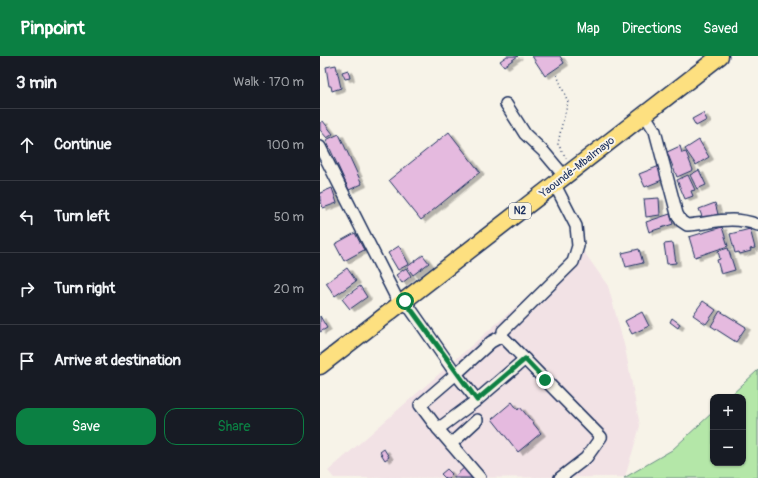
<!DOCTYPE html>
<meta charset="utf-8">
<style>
body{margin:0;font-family:Pangolin,sans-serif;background:#242831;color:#f1f3f6}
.controls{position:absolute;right:12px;bottom:12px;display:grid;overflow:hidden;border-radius:8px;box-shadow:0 1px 3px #0004}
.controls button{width:36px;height:36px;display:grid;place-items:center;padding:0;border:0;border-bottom:1px solid #363941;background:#171b24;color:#f1f3f6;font:20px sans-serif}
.stop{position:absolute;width:12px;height:12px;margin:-9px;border:3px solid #0b8043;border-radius:50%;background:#fff}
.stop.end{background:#0b8043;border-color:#fff;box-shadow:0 1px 4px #0008}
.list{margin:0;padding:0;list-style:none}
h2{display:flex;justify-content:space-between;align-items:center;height:52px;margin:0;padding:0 16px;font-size:17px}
h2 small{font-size:13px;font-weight:400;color:#9ea1a6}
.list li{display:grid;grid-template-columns:26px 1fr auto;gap:12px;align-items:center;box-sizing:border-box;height:72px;padding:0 16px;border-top:1px solid #363941}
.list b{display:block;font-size:15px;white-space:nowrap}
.list em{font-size:13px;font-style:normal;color:#9ea1a6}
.actions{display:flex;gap:8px;padding:12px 16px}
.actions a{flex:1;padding:9px 0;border:1px solid #0b8043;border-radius:12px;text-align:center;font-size:14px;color:#0b8043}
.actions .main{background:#0b8043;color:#fff}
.icon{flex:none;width:22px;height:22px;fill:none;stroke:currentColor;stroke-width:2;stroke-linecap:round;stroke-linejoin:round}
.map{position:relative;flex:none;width:438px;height:422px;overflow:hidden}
header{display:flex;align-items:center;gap:24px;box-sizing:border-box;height:56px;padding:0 20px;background:#0b8043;color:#fff}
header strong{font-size:19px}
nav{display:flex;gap:22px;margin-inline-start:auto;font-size:14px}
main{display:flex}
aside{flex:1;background:#171b24}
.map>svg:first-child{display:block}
</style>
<header>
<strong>Pinpoint</strong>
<nav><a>Map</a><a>Directions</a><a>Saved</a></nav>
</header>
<main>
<aside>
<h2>3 min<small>Walk · 170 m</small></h2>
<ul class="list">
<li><svg class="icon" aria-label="ahead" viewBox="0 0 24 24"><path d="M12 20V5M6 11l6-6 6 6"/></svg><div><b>Continue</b></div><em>100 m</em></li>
<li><svg class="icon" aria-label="left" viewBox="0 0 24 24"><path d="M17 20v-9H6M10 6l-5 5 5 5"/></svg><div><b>Turn left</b></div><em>50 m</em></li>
<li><svg class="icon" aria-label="right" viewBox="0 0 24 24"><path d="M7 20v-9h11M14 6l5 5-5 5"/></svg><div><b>Turn right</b></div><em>20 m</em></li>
<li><svg class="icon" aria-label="arrive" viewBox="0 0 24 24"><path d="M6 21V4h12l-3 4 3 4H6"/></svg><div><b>Arrive at destination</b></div></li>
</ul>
<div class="actions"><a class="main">Save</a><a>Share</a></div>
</aside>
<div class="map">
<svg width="438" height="422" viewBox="0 0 438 422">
<defs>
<filter id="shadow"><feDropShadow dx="4.5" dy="2.5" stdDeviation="0" flood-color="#0004"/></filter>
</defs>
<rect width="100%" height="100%" fill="#f7f3e8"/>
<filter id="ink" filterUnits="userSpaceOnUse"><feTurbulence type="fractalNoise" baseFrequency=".025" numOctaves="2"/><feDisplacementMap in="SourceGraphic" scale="8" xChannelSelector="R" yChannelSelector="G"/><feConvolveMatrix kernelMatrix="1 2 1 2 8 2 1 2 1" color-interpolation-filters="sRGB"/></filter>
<g filter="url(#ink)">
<polygon fill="#f2e2e5" points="262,193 288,230 305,292 320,370 305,421 14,422 8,415"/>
<polygon fill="#b4e7a8" stroke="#688b83" points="438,314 438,422 304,422 352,394 393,356 393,407 423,407 423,341 409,341"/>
<g fill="#e5badf" stroke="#1b2f5e" filter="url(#shadow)">
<polygon points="187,0 198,0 184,10 180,5"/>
<polygon points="212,0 240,0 244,7 225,20"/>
<polygon points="16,9 21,32 12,35 11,30 9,30 6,11"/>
<polygon points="28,14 30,22 25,23 22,16"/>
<polygon points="383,57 387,64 376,70 372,63"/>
<polygon points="3,65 13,78 7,82 0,74 0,67"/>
<polygon points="129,76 160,116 101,164 69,124"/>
<polygon points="19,78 42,128 29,134 6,84"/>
<polygon points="379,84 389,101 376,109 365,93"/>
<polygon points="360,90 362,97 366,96 373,114 357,121 347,96"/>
<polygon points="342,109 347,122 325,131 319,118"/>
<polygon points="379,114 386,129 377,133 370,119"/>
<polygon points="368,119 375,134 371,135 373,140 365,143 357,124"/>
<polygon points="12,132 17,147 3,152 0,143 0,137"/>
<polygon points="339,142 340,159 326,161 324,143"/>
<polygon points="395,147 398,158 383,163 379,153"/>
<polygon points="350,158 353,168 329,176 326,166"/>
<polygon points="402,171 408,190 375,201 369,181"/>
<polygon points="430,173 435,192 430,193 431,195 420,198 419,196 415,197 410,178"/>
<polygon points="35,177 44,194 24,205 15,188"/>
<polygon points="353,187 356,207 347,208 344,188"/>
<polygon points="79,190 89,208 78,214 68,197"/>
<polygon points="408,192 415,214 401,218 397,204 400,203 398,195"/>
<polygon points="319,193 323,207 306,211 302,197"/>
<polygon points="103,199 109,207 93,219 87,211"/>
<polygon points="27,212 36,225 15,240 6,227"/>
<polygon points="86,212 91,220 82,227 76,219"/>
<polygon points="40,230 47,241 30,253 22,243"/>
<polygon points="383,245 396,254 386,268 373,259"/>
<polygon points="400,255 426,271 416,286 391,270"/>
<polygon points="322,256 329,270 312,278 305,265"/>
<polygon points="0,260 7,272 0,276"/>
<polygon points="352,262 360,268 358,272 350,266"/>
<polygon points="192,346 198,354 200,351 221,377 198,396 172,363"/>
<polygon points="64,393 69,401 65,404 60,396"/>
<polygon points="146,410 156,422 134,422 134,421"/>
<polygon points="127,413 132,418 128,422 125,422 121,418"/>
</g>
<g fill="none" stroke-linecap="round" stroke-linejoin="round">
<defs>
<g id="minor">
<polyline points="186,48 205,78 224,96 245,121"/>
<path d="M324 58 335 75 357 158 361 165 367 169C394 167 411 159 438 169"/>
<polyline points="0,91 80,249"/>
<polyline points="85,245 136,318 171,286 182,280 281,381 266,402 240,422"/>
<polyline points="183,275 253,206 258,190 256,170 235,129"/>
<polygon points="136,318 157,344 118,373 100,349"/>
<polyline points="157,344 205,303"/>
<polyline points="118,373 160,422"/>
<polyline points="131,388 157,364"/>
</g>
<polyline id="highway" points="0,310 400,0"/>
</defs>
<use href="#minor" stroke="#1b2f5e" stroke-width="14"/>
<use href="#highway" stroke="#1b2f5e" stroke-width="19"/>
<polyline stroke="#1b2f5e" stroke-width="1.5" stroke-dasharray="1 3" stroke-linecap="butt" points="237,19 248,46 242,68 238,88 247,104"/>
<use href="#minor" stroke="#f7f3e8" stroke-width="11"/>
<use href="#highway" stroke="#fde080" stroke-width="16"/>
</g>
</g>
<g fill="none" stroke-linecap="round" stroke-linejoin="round" filter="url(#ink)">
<polyline stroke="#0b8043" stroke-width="5" points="85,245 157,344 205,303 225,324"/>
</g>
<g text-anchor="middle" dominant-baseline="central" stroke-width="4" stroke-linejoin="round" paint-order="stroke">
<rect fill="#f7f3e8" stroke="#5d6a87" stroke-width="1" x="189" y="147" width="22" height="16" rx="3"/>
<g font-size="10" font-weight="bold" fill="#1b2f5e">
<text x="200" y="155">N2</text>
</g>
<g font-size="11" fill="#1b2f5e" stroke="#f7f3e8">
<text transform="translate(257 111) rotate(-38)">Yaoundé-Mbalmayo</text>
</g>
</g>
</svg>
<div class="controls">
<button>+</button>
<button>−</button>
</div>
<div class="stop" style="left:85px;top:245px"></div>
<div class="stop end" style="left:225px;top:324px"></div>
</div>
</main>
